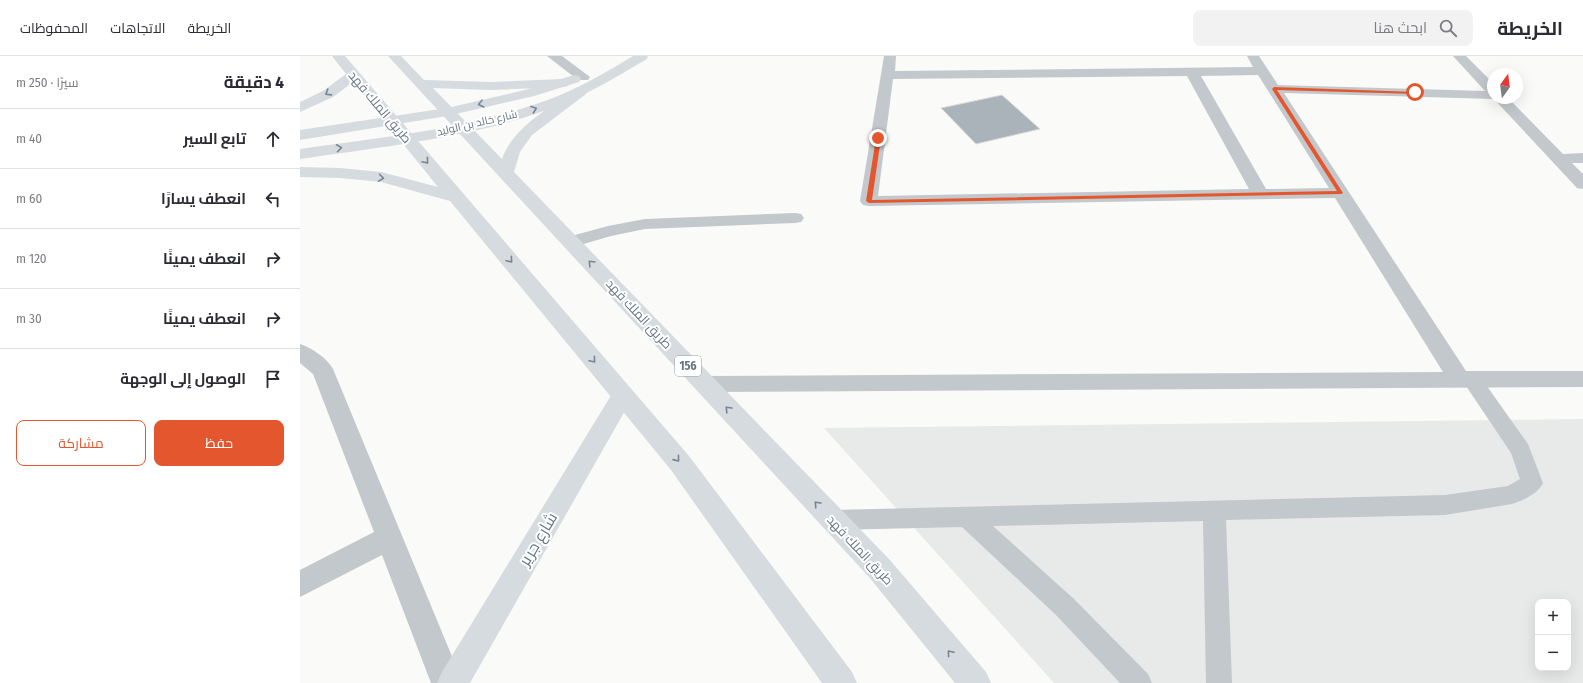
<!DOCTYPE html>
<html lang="ar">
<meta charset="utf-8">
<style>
body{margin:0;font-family:"Fira Sans Condensed",Cairo,sans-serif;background:#f2f2f3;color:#2b2b33;direction:rtl}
.controls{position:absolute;right:12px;bottom:12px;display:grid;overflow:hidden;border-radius:8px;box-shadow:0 4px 16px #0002}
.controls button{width:36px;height:36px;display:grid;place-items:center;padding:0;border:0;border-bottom:1px solid #e1e1e2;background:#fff;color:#2b2b33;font:20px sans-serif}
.compass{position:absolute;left:1187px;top:12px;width:36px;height:36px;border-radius:50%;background:#fff;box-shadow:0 4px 16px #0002;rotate:14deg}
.stop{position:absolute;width:12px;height:12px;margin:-9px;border:3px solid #e4572e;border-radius:50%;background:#fff}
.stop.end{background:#e4572e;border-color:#fff;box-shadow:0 1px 4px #0008}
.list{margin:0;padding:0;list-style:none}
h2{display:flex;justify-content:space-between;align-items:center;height:52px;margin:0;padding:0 16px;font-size:17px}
h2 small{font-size:13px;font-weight:400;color:#7c7c81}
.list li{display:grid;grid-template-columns:26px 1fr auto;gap:12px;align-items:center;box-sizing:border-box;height:60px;padding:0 16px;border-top:1px solid #e1e1e2}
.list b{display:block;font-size:15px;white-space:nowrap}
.list em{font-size:13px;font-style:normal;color:#7c7c81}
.actions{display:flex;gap:8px;padding:12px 16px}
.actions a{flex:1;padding:9px 0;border:1px solid #e4572e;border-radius:8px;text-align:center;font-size:14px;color:#e4572e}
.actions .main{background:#e4572e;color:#fff}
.icon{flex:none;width:22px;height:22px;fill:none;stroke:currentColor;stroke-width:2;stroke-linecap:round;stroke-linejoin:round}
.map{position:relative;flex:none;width:1283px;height:627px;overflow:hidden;direction:ltr}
header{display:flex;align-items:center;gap:24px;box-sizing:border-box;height:56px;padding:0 20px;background:#fff;border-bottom:1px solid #e1e1e2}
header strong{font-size:19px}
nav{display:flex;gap:22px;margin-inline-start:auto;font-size:14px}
.search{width:280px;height:36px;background:#f2f2f3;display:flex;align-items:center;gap:10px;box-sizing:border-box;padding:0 14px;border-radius:8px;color:#7c7c81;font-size:15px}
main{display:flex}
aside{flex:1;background:#fff}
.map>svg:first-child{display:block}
</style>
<header>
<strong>الخريطة</strong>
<div class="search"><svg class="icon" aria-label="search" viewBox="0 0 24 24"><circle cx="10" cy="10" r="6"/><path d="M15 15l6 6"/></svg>ابحث هنا</div>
<nav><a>الخريطة</a><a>الاتجاهات</a><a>المحفوظات</a></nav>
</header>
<main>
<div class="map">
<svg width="1283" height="627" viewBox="0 0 1283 627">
<rect width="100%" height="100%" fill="#fafaf8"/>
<path fill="#e8e9e9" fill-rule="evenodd" d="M1283 363V627H754L524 372ZM1238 546H1268V612H1238Z"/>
<polygon fill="#aab3b9" stroke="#dcdcda" points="702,39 740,73 676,88 641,52"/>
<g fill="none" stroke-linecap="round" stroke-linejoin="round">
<path fill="#c3c8cc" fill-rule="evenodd" d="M1172 317 1179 319 1228 388 1243 427C1238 438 1223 444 1212 448L1145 459 926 464 932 627H906L903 465 693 470 774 543 848 618 852 627H820L756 559 662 471 533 474 525 471 522 464 525 457 533 454 1145 439 1208 430 1220 423 1211 397 1162 324 1165 319Z"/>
<g fill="#c3c8cc" fill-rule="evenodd">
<polygon points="247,0 262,0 290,21 288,24 278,24"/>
<path d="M584 0H596L595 15 953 11 947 0H959L978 29 1185 35 1153 0H1166L1193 27V42H1208L1263 98 1283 97V107H1272L1283 118V133L1277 132 1194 43 984 37 1166 315H1283V331L405 336 397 334 394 328 397 322 405 320 1143 316 1035 142 569 150 563 149 560 145ZM958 19 967 33 1029 132 966 133 901 20ZM887 20 949 133 578 140 593 23Z"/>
<polygon points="495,157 501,158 504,162 501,166 495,167 345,173 311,180 270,192 264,190 261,186 264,182 308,170 345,163"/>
<path d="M0 288C12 292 27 302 33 313L163 627H131L82 499 0 541V514L74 476 13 318 0 307Z"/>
</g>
<g fill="#d6dbdf" fill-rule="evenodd">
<path d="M333 0H348L347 3C321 18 297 33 269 45 189 80 87 90 0 103V93C87 81 176 72 258 40 284 29 309 15 333 0Z"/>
<polygon points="274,19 279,20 281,23 279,26 234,40 147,60 0,84 0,74 147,52 225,34"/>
<polygon points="323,330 331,333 334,339 170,627 137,627 142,616 315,333"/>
</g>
<g fill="#d6dbdf" fill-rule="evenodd">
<polygon points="32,0 45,0 389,400 552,616 557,627 522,627 371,414 150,145 81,126 40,122 0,121 0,111 40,112 81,116 138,131 53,26 33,41 0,56 0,46 23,35 46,18"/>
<path d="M88 0H101L124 24 191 26 263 23 268 24 270 27 268 30 263 31 191 34 133 32 202 103C213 71 250 52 276 32L281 31 286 32 288 35 286 38 232 79 220 96 214 116 589 503 686 616 691 627H655L569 521Z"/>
</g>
</g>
<defs><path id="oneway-chevron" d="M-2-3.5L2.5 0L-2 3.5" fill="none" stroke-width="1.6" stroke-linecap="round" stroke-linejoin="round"/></defs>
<g stroke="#768591">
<use href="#oneway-chevron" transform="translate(28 37) rotate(148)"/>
<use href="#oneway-chevron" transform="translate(181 48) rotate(166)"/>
<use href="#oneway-chevron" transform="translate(234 53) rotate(-20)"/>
<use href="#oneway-chevron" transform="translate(39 92) rotate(-8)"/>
<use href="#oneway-chevron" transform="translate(126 105) rotate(50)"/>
<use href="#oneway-chevron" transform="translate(81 122) rotate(9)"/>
<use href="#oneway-chevron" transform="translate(210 204) rotate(50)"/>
<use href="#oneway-chevron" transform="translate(291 207) rotate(-134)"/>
<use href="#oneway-chevron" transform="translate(293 304) rotate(50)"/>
<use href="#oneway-chevron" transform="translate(428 353) rotate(-133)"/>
<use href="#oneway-chevron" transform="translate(377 403) rotate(51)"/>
<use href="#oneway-chevron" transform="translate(517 448) rotate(-133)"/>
<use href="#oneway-chevron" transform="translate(650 597) rotate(-130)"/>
</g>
<polygon fill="#e4572e" points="974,31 1117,36 1115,38 977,34 1043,137 1041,138 569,147 566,145 576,82 578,81 581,82 572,144 1037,135 972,33"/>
<g text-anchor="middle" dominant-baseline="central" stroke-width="4" stroke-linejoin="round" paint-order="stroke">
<g font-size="11" fill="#657683" stroke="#fff">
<text transform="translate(177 67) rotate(-13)">شارع خالد بن الوليد</text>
</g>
<rect fill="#fff" stroke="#939fa8" stroke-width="1" x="375" y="300" width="26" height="20" rx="3"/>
<g font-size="12" font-weight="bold" fill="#657683">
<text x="388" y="310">156</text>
</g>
<g font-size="13" fill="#657683" stroke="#fff">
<text transform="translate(80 51) rotate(50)">طريق الملك فهد</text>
<text transform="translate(339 258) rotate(47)">طريق الملك فهد</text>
<text transform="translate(560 494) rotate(47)">طريق الملك فهد</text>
</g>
<g font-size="16" fill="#657683" stroke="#fff">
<text transform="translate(238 483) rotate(-59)">شارع جرير</text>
</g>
</g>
</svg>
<div class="controls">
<button>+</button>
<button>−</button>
</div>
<svg class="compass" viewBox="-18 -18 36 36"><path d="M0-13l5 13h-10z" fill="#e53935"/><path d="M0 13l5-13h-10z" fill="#7c7c81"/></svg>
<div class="stop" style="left:1115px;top:36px"></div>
<div class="stop end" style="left:578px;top:82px"></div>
</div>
<aside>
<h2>4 دقيقة<small>سيرًا · 250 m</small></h2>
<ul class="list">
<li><svg class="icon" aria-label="ahead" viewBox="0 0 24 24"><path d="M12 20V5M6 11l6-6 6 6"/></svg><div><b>تابع السير</b></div><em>40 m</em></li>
<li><svg class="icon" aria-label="left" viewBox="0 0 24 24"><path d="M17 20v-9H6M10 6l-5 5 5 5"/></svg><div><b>انعطف يسارًا</b></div><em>60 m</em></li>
<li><svg class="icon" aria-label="right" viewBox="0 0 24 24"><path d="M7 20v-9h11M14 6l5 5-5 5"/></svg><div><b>انعطف يمينًا</b></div><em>120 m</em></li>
<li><svg class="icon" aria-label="right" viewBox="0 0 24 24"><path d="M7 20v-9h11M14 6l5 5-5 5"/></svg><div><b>انعطف يمينًا</b></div><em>30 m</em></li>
<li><svg class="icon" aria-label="arrive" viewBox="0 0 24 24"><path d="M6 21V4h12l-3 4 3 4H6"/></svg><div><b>الوصول إلى الوجهة</b></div></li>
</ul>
<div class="actions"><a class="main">حفظ</a><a>مشاركة</a></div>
</aside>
</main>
